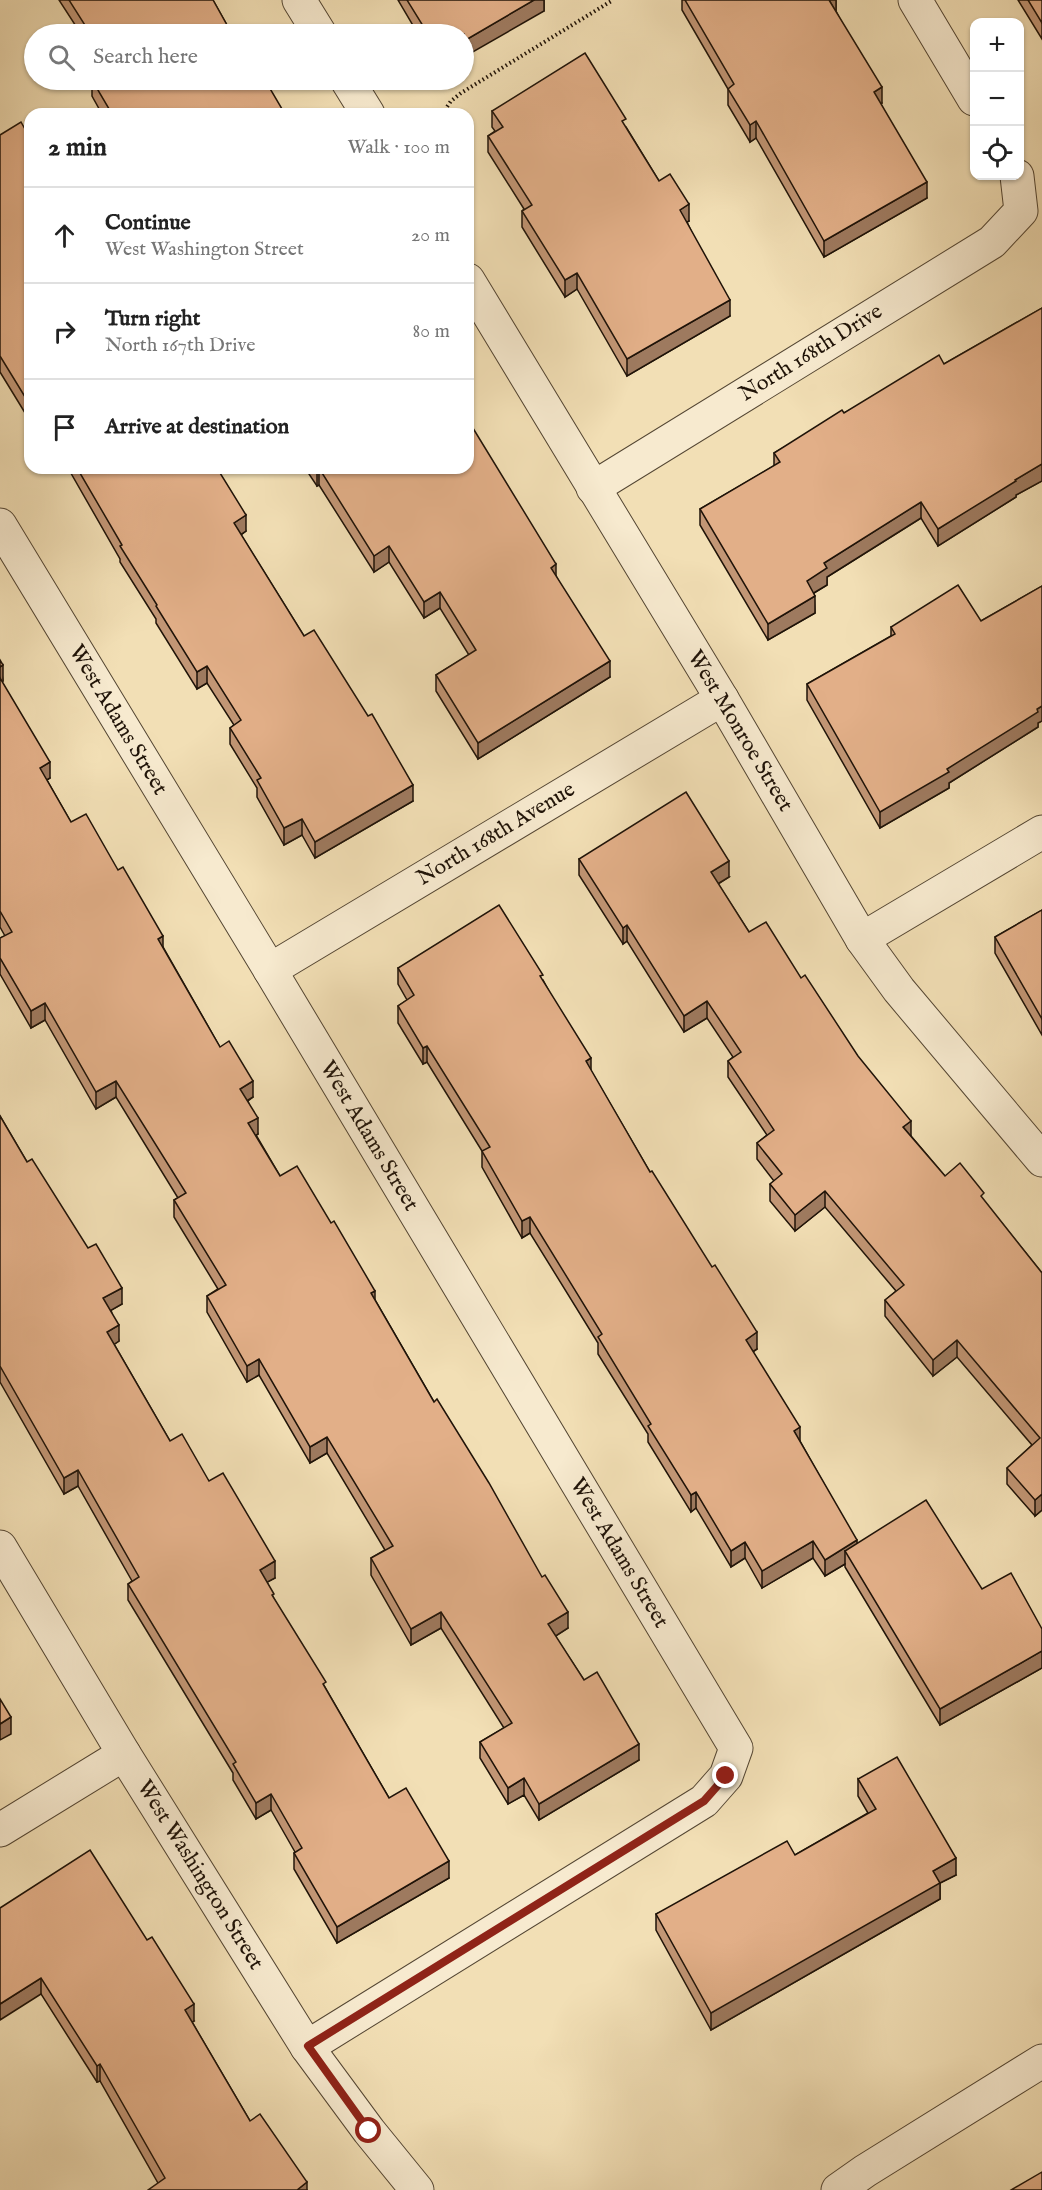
<!DOCTYPE html>
<meta charset="utf-8">
<style>
body{margin:0;font-family:"IM FELL English",serif;background:#f6f6f6;color:#222}
.controls{position:absolute;right:18px;top:18px;display:grid;overflow:hidden;border-radius:12px;box-shadow:0 2px 4px #0004}
.controls button{width:54px;height:54px;display:grid;place-items:center;padding:0;border:0;border-bottom:2px solid #e0e0e0;background:#fff;color:#222;font:30px sans-serif}
.stop{position:absolute;width:18px;height:18px;margin:-14px;border:4px solid #8f2418;border-radius:50%;background:#fff}
.stop.end{background:#8f2418;border-color:#fff;box-shadow:0 2px 6px #0008}
.list{margin:0;padding:0;list-style:none}
h2{display:flex;justify-content:space-between;align-items:center;height:78px;margin:0;padding:0 24px;font-size:26px}
h2 small{font-size:20px;font-weight:400;color:#767676}
.list li{display:grid;grid-template-columns:39px 1fr auto;gap:18px;align-items:center;box-sizing:border-box;height:96px;padding:0 24px;border-top:2px solid #e0e0e0}
.list b{display:block;font-size:22px;white-space:nowrap}
.list p{margin:0;font-size:20px;white-space:nowrap;color:#767676}
.list em{font-size:20px;font-style:normal;color:#767676}
.icon{flex:none;width:33px;height:33px;fill:none;stroke:currentColor;stroke-width:2;stroke-linecap:round;stroke-linejoin:round}
.map{position:relative;flex:none;width:1042px;height:2190px;overflow:hidden}
.search{position:absolute;background:#fff;box-shadow:0 2px 4px #0004;left:24px;top:24px;width:450px;height:66px;display:flex;align-items:center;gap:15px;box-sizing:border-box;padding:0 21px;border-radius:33px;color:#767676;font-size:22px}
.panel{position:absolute;background:#fff;box-shadow:0 2px 4px #0004;left:24px;top:108px;width:450px;height:366px;border-radius:18px}
.map>svg:first-child{display:block}
</style>
<div class="map">
<svg width="1042" height="2190" viewBox="0 0 1042 2190">
<rect width="100%" height="100%" fill="#f2dfb5"/>
<filter id="stains"><feTurbulence type="fractalNoise" baseFrequency=".00333" numOctaves="4"/><feColorMatrix values="0 0 0 0 .2 0 0 0 0 .09 0 0 0 0 .02 0 0 0 .5 -.17"/></filter>
<radialGradient id="worn" r=".72"><stop offset=".6" stop-color="#630" stop-opacity="0"/><stop offset="1" stop-color="#630" stop-opacity=".3"/></radialGradient>
<g fill="none" stroke-linecap="round" stroke-linejoin="round">
<defs>
<g id="minor">
<polyline points="299,0 320,34"/>
<polyline points="915,0 974,99"/>
<polyline points="347,80 368,114"/>
<polyline points="468,280 722,699 862,939 899,990 1042,1160"/>
<polyline points="593,488 992,242 1021,211 1017,176"/>
<polyline points="0,525 270,970 736,1748 726,1776 704,1801 307,2047"/>
<polyline points="862,939 1042,832"/>
<polyline points="270,970 722,699"/>
<polyline points="0,1547 124,1754 307,2047 369,2131 417,2190"/>
<polyline points="0,1830 124,1754"/>
<polyline points="838,2190 865,2171 1042,2061"/>
</g>
</defs>
<use href="#minor" stroke="#544633" stroke-width="35"/>
<polyline stroke="#1f1308" stroke-width="4" stroke-dasharray="1.5 3" stroke-linecap="butt" points="442,114 451,101 461,93 613,0"/>
<use href="#minor" stroke="#f7eacf" stroke-width="33"/>
</g>
<g fill="#c29675" stroke="#1f1308" stroke-width="1.5">
<polygon points="59,0 213,0 232,34 81,34"/>
<polygon points="398,0 544,0 544,11 464,34 418,34"/>
<polygon points="682,0 836,0 836,11 882,103 881,104 927,198 824,257 756,138 750,142 728,105 728,89 682,10"/>
<polygon points="1018,0 1042,0 1042,39"/>
<polygon points="92,80 285,114 102,114 92,96"/>
<polygon points="492,111 626,127 659,181 689,221 687,222 730,316 627,376 577,289 565,297 522,227 522,211 524,209 488,152 488,136 495,131 492,127"/>
<polygon points="0,135 30,138 30,421 0,372"/>
<polygon points="1042,308 1042,481 1016,495 1016,497 938,546 921,518 827,577 827,585 814,593 815,613 768,640 700,525 700,509 774,466 774,453 844,413 944,364"/>
<polygon points="68,468 217,468 246,531 241,535 304,636 413,801 315,858 302,835 284,845 257,797 257,788 230,744 230,728 234,725 207,683 197,689 156,623 156,619 120,562 120,559"/>
<polygon points="305,468 468,468 556,576 610,677 478,759 436,691 436,675 469,655 440,608 424,618 389,562 374,572 319,485 317,486"/>
<polygon points="1042,586 1042,721 1038,723 1038,727 949,783 949,788 880,828 807,700 807,684 891,636 891,627 981,621"/>
<polygon points="0,660 3,681 2,682 50,778 47,780 71,822 163,947 220,1047 253,1097 248,1101 258,1134 256,1135 280,1176 375,1300 434,1402 568,1628 555,1636 584,1680 639,1760 539,1820 524,1795 508,1804 480,1758 480,1742 504,1728 441,1628 411,1645 371,1575 371,1558 385,1550 327,1453 310,1463 259,1375 247,1382 207,1312 207,1296 218,1289 174,1217 174,1200 178,1198 116,1097 96,1109 45,1020 31,1028 0,974 0,938 5,936 0,927"/>
<polygon points="579,859 729,877 718,884 749,932 801,978 911,1136 945,1176 984,1201 1042,1273 1042,1510 1035,1516 1007,1484 1007,1468 1032,1445 957,1357 933,1376 885,1316 885,1300 896,1291 825,1207 795,1231 770,1201 770,1184 774,1181 757,1159 757,1143 767,1135 728,1077 728,1061 733,1057 707,1018 684,1032 627,941 623,944 579,875"/>
<polygon points="1042,910 1042,1035 995,953 995,937"/>
<polygon points="398,968 543,980 591,1071 650,1172 757,1349 753,1352 800,1441 857,1543 982,1589 1042,1629 1042,1668 940,1725 845,1567 845,1564 825,1576 813,1558 762,1588 745,1558 731,1567 696,1508 691,1512 648,1442 648,1434 598,1354 598,1343 530,1233 522,1238 482,1167 482,1151 427,1062 423,1064 398,1023 398,1006 407,1000 398,984"/>
<polygon points="0,1116 27,1162 122,1304 111,1310 119,1341 114,1344 170,1441 209,1481 275,1578 267,1582 274,1599 389,1798 449,1878 337,1943 294,1869 294,1853 295,1852 271,1810 256,1819 233,1780 233,1773 128,1600 128,1584 132,1581 78,1486 64,1494 0,1382"/>
<polygon points="858,1779 956,1875 940,1883 940,1899 711,2030 656,1930 656,1914 795,1855 868,1813 858,1796"/>
<polygon points="0,1908 194,2021 192,2022 250,2121 307,2190 158,2183 100,2081 97,2082 41,1994"/>
</g>
<g fill="#9e7a5f" stroke="#1f1308" stroke-width="1.5">
<polygon points="534,0 544,0 544,11 464,57 464,41"/>
<polygon points="829,0 836,0 836,12"/>
<polygon points="882,87 882,103 874,108 874,92"/>
<polygon points="756,121 756,138 750,142 750,125"/>
<polygon points="927,182 927,198 824,257 824,241"/>
<polygon points="689,204 689,221 680,226 680,210"/>
<polygon points="577,273 577,289 565,297 565,280"/>
<polygon points="730,300 730,316 627,376 627,359"/>
<polygon points="1042,464 1042,481 1016,495 1016,497 938,546 938,529 1015,480"/>
<polygon points="319,468 319,485 317,486 317,470"/>
<polygon points="921,502 921,518 827,577 827,585 807,597 807,581 824,563"/>
<polygon points="246,515 246,531 234,539 234,523"/>
<polygon points="389,546 389,562 374,572 374,556"/>
<polygon points="556,564 556,581 551,568"/>
<polygon points="440,592 440,608 424,618 424,602"/>
<polygon points="815,596 815,613 768,640 768,624"/>
<polygon points="610,661 610,677 478,759 478,743"/>
<polygon points="3,665 3,681 0,684 0,667"/>
<polygon points="207,666 207,683 197,689 197,672"/>
<polygon points="1042,706 1042,721 1038,723 1038,727 949,783 949,788 880,828 880,812"/>
<polygon points="50,762 50,778 40,784 40,768"/>
<polygon points="413,785 413,801 315,858 315,842"/>
<polygon points="302,819 302,835 284,845 284,828"/>
<polygon points="729,861 729,877 711,888 711,872"/>
<polygon points="627,925 627,941 623,944 623,928"/>
<polygon points="163,936 163,952 158,939"/>
<polygon points="707,1001 707,1018 684,1032 684,1016"/>
<polygon points="45,1003 45,1020 31,1028 31,1011"/>
<polygon points="427,1046 427,1062 423,1064 423,1048"/>
<polygon points="591,1058 591,1074 586,1061"/>
<polygon points="116,1081 116,1097 96,1109 96,1092"/>
<polygon points="253,1081 253,1097 240,1105 240,1089"/>
<polygon points="258,1118 258,1134 248,1140 248,1123"/>
<polygon points="911,1121 911,1137 903,1127"/>
<polygon points="825,1191 825,1207 795,1231 795,1215"/>
<polygon points="530,1217 530,1233 522,1238 522,1221"/>
<polygon points="122,1288 122,1304 103,1315 103,1298"/>
<polygon points="375,1291 375,1308 371,1293"/>
<polygon points="119,1325 119,1341 107,1349 107,1332"/>
<polygon points="757,1332 757,1349 746,1356 746,1340"/>
<polygon points="957,1340 957,1357 933,1376 933,1360"/>
<polygon points="259,1359 259,1375 247,1382 247,1366"/>
<polygon points="800,1427 800,1443 794,1431"/>
<polygon points="327,1437 327,1453 310,1463 310,1447"/>
<polygon points="78,1470 78,1486 64,1494 64,1478"/>
<polygon points="696,1492 696,1508 691,1512 691,1495"/>
<polygon points="1042,1494 1042,1510 1035,1516 1035,1500"/>
<polygon points="857,1540 857,1557 845,1551 845,1564 825,1576 825,1560"/>
<polygon points="813,1541 813,1558 762,1588 762,1571"/>
<polygon points="745,1542 745,1558 731,1567 731,1551"/>
<polygon points="275,1561 275,1578 260,1586 260,1570"/>
<polygon points="441,1612 441,1628 411,1645 411,1629"/>
<polygon points="568,1612 568,1628 548,1641 548,1624"/>
<polygon points="1042,1651 1042,1668 940,1725 940,1709"/>
<polygon points="11,1717 11,1734 0,1740 0,1724"/>
<polygon points="639,1744 639,1760 539,1820 539,1804"/>
<polygon points="524,1778 524,1795 508,1804 508,1788"/>
<polygon points="271,1794 271,1810 256,1819 256,1803"/>
<polygon points="956,1858 956,1875 940,1883 940,1899 711,2030 711,2013 933,1871"/>
<polygon points="449,1861 449,1878 337,1943 337,1927"/>
<polygon points="41,1978 41,1994 0,2020 0,2004"/>
<polygon points="194,2004 194,2021 185,2026 185,2010"/>
<polygon points="100,2064 100,2081 97,2082 97,2066"/>
<polygon points="307,2182 307,2190 297,2190"/>
</g>
<g fill="#e2af88" stroke="#1f1308" stroke-width="1.5">
<polygon points="69,0 213,0 232,34 86,34 90,33"/>
<polygon points="407,0 534,0 464,41 464,34 428,34"/>
<polygon points="685,0 829,0 882,87 874,92 927,182 824,241 756,121 750,125 728,89 734,84"/>
<polygon points="1028,0 1042,0 1042,23"/>
<polygon points="585,53 626,119 622,121 659,181 670,174 689,204 680,210 730,300 627,359 577,273 565,280 522,211 532,205 488,136 503,127 492,111"/>
<polygon points="92,80 265,80 285,114 112,114"/>
<polygon points="21,122 30,138 30,405 0,356 0,135"/>
<polygon points="1042,308 1042,464 1015,480 1016,481 938,529 921,502 824,563 827,568 807,581 815,596 768,624 700,509 780,462 774,453 842,410 844,413 939,355 944,364"/>
<polygon points="468,420 556,564 551,568 610,661 478,743 436,675 476,650 440,592 424,602 389,546 374,556 319,468 317,470 316,468 468,468"/>
<polygon points="77,468 217,468 246,515 234,523 304,636 314,630 368,716 372,714 413,785 315,842 302,819 284,828 257,780 261,778 230,728 241,720 207,666 197,672 156,606 157,605 120,546 122,545"/>
<polygon points="958,585 981,621 1042,586 1042,706 1037,709 1038,712 947,769 949,772 880,812 807,684 895,634 891,627"/>
<polygon points="0,660 3,665 0,667"/>
<polygon points="0,678 50,762 40,768 71,822 86,814 118,870 123,867 163,936 158,939 220,1047 229,1041 253,1081 240,1089 258,1118 248,1123 280,1176 297,1166 331,1223 334,1221 375,1291 371,1293 434,1402 437,1399 489,1483 542,1577 545,1575 568,1612 548,1624 584,1680 597,1672 639,1744 539,1804 524,1778 508,1788 480,1742 512,1723 441,1612 411,1629 371,1558 393,1546 327,1437 310,1447 259,1359 247,1366 207,1296 226,1285 174,1200 186,1193 116,1081 96,1092 45,1003 31,1011 0,958 0,938 12,932 0,911"/>
<polygon points="686,792 729,861 711,872 749,932 766,922 801,978 805,975 858,1056 911,1121 903,1127 945,1176 960,1163 984,1193 981,1196 1042,1273 1042,1494 1035,1500 1007,1468 1040,1438 957,1340 933,1360 885,1300 904,1285 825,1191 795,1215 770,1184 782,1174 757,1143 774,1130 728,1061 741,1052 707,1001 684,1016 627,925 623,928 579,859"/>
<polygon points="499,905 543,975 540,976 591,1058 586,1061 650,1172 652,1171 712,1267 715,1265 757,1332 746,1340 800,1427 794,1431 857,1540 825,1560 813,1541 762,1571 745,1542 731,1551 696,1492 691,1495 648,1426 651,1424 598,1337 602,1334 530,1217 522,1221 482,1151 490,1147 427,1046 423,1048 398,1006 414,995 398,968"/>
<polygon points="1042,910 1042,1019 995,937"/>
<polygon points="0,1116 27,1162 32,1159 88,1248 96,1244 122,1288 103,1298 119,1325 107,1332 170,1441 182,1434 209,1481 223,1473 275,1561 260,1570 274,1594 272,1595 326,1682 323,1684 389,1798 406,1788 449,1861 337,1927 294,1853 302,1848 271,1794 256,1803 233,1764 236,1762 128,1584 139,1577 78,1470 64,1478 0,1366"/>
<polygon points="926,1500 982,1589 1011,1573 1042,1629 1042,1651 940,1709 845,1551"/>
<polygon points="0,1699 11,1717 0,1724"/>
<polygon points="897,1757 956,1858 933,1871 940,1883 711,2013 656,1914 787,1841 795,1855 876,1809 858,1779"/>
<polygon points="90,1850 147,1940 152,1937 194,2004 185,2010 250,2121 260,2114 307,2182 297,2190 148,2190 165,2178 100,2064 97,2066 41,1978 0,2004 0,1908"/>
<polygon points="1042,2172 1042,2190 1011,2190"/>
</g>
<g fill="none" stroke-linecap="round" stroke-linejoin="round">
<polyline stroke="#8f2418" stroke-width="8" points="369,2131 308,2046 704,1801 726,1776"/>
</g>
<g text-anchor="middle" dominant-baseline="central" stroke-width="4.5" stroke-linejoin="round" paint-order="stroke">
<g font-size="22" fill="#1f1308" stroke="#f7eacf">
<text transform="translate(811 353) rotate(-32)">North 168th Drive</text>
<text transform="translate(118 720) rotate(59)">West Adams Street</text>
<text transform="translate(740 731) rotate(59)">West Monroe Street</text>
<text transform="translate(496 834) rotate(-31)">North 168th Avenue</text>
<text transform="translate(369 1136) rotate(59)">West Adams Street</text>
<text transform="translate(619 1553) rotate(59)">West Adams Street</text>
<text transform="translate(200 1875) rotate(58)">West Washington Street</text>
</g>
</g>
<rect width="100%" height="100%" filter="url(#stains)"/>
<rect width="100%" height="100%" fill="url(#worn)"/>
</svg>
<div class="controls">
<button>+</button>
<button>−</button>
<button><svg class="icon" aria-label="locate" viewBox="0 0 24 24"><circle cx="12" cy="12" r="6"/><path d="M12 2v4M12 18v4M2 12h4M18 12h4"/></svg></button>
</div>
<div class="stop" style="left:369px;top:2131px"></div>
<div class="stop end" style="left:726px;top:1776px"></div>
<div class="search"><svg class="icon" aria-label="search" viewBox="0 0 24 24"><circle cx="10" cy="10" r="6"/><path d="M15 15l6 6"/></svg>Search here</div>
<section class="panel">
<h2>2 min<small>Walk · 100 m</small></h2>
<ul class="list">
<li><svg class="icon" aria-label="ahead" viewBox="0 0 24 24"><path d="M12 20V5M6 11l6-6 6 6"/></svg><div><b>Continue</b><p>West Washington Street</p></div><em>20 m</em></li>
<li><svg class="icon" aria-label="right" viewBox="0 0 24 24"><path d="M7 20v-9h11M14 6l5 5-5 5"/></svg><div><b>Turn right</b><p>North 167th Drive</p></div><em>80 m</em></li>
<li><svg class="icon" aria-label="arrive" viewBox="0 0 24 24"><path d="M6 21V4h12l-3 4 3 4H6"/></svg><div><b>Arrive at destination</b></div></li>
</ul>
</section>
</div>
